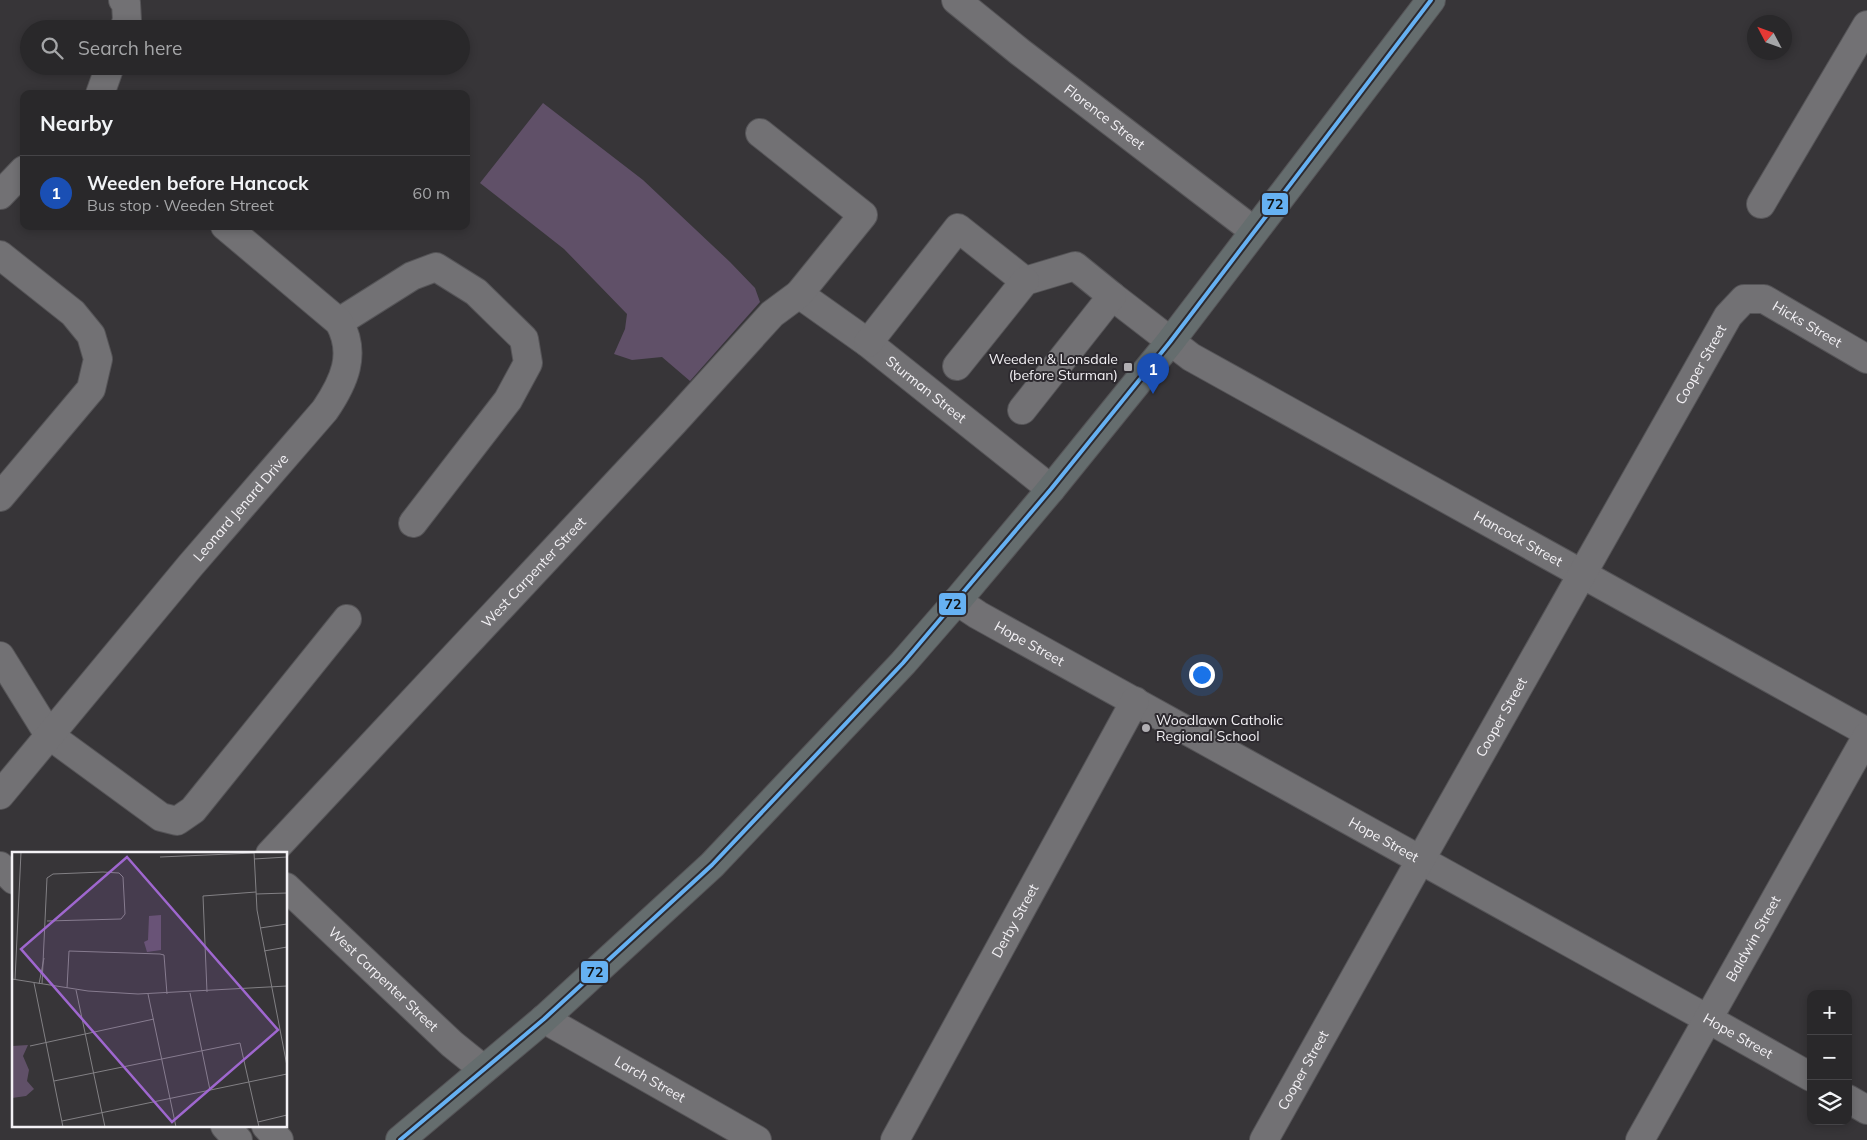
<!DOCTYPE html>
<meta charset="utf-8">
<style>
body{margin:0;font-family:Mulish,sans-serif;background:#353436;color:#f1f3f6}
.controls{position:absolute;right:15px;bottom:15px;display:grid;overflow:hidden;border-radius:10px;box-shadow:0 2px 8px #0003}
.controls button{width:45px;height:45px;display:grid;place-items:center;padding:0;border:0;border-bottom:1px solid #454447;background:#29282a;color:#f1f3f6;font:25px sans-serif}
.compass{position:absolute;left:1747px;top:15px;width:45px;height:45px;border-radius:50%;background:#29282a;box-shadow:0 2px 8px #0003;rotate:311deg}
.you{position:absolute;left:1201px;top:674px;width:18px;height:18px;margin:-12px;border:4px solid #fff;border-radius:50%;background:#1a73e8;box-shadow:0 0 0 8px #1a73e833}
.badge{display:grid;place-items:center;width:32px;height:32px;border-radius:50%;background:#b1afb3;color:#fff;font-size:16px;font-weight:700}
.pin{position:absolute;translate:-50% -41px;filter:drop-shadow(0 1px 2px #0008)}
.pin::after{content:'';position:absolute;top:26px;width:18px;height:15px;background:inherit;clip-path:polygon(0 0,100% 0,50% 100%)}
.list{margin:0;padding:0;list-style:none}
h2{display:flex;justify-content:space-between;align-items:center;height:65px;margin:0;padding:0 20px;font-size:21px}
h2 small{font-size:16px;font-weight:400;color:#a5a6a8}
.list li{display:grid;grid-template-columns:32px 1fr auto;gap:15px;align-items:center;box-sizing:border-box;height:75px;padding:0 20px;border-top:1px solid #454447}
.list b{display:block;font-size:19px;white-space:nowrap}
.list p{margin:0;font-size:16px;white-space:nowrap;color:#a5a6a8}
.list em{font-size:16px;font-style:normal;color:#a5a6a8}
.icon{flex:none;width:28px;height:28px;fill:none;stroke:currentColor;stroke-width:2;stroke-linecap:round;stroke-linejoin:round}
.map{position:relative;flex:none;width:1867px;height:1140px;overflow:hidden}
.search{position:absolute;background:#29282a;box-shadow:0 2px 8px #0003;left:20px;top:20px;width:450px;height:55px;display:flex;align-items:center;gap:12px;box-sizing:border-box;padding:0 18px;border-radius:28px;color:#a5a6a8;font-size:19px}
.panel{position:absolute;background:#29282a;box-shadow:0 2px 8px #0003;left:20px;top:90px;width:450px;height:140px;border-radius:10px}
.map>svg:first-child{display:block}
</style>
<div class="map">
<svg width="1867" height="1140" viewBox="0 0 1867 1140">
<rect width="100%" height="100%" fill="#373538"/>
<polygon fill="#605068" points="543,103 643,180 730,262 755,288 760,302 690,381 662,357 632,360 614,354 625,329 627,314 564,249 480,183"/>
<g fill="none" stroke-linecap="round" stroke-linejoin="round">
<defs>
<g id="minor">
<polyline points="123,0 126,3 127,20 124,29"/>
<path id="s1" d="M956 0 1020 52 1254 231"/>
<polyline points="100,94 110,66"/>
<polyline points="0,195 24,170"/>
<polyline points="1761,204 1867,25"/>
<polyline points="0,255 73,313 91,335 98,359 91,389 0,497"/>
<path id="s2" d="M799 294 868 343 1051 489"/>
<path id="s3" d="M1112 296 1191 357 1867 732"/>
<polyline points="339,322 412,276 436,267 476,292 524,339 528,363 508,400 413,523"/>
<polyline points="868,343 958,228 1025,281 1075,266 1112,296 1022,410"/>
<polyline points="957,366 1025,281"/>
<path id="s4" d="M957 601 978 615 1708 1019 1811 1077"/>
<polyline points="0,656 49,735 161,817 177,821 193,810 347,619"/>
<path id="s5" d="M0 795 190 566 325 410C344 382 357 354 339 322L225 226"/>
<path id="s6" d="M270 854 674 422 772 314 799 294 863 215 760 133"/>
<polyline points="0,866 14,880"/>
<path id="s7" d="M286 887 452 1044 483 1069"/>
<path id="s8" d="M544 1019 757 1140"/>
<polyline points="1848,1099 1867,1110"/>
<polyline points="225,1126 238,1140"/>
<polyline points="266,1126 279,1140"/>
<path id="s9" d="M895 1140 1135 701"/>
<path id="s10" d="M1264 1140 1421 859 1728 316 1744 299H1764L1867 359"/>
<path id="s11" d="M1640 1140 1867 736"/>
</g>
<polyline id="major" points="400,1140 544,1019 712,865 903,663 957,601 1051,489 1170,342 1431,0"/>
</defs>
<use href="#minor" stroke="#555457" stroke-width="30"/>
<use href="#major" stroke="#555457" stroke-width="30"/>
<use href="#minor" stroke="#727174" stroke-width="28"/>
<use href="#major" stroke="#656d6e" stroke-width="28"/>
<defs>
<polyline id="bus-1" points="400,1140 544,1019 712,865 903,663 1051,489 1170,342 1431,0"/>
</defs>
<use href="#bus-1" stroke="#2d2a2f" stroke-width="8"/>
<use href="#bus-1" stroke="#66b1f2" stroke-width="4"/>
</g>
<g fill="#b1afb3" stroke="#2d2a2f" stroke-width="2">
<rect x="1123" y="362" width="10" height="10" rx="2.5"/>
<circle cx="1146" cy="728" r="5"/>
</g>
<g text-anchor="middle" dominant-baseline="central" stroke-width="4" stroke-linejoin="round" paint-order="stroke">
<g font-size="14" fill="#f3f1f5" stroke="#2d2a2f">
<text stroke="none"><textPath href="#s1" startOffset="189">Florence Street</textPath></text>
<text stroke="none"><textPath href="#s10" startOffset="1039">Hicks Street</textPath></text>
<text stroke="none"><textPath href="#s10" startOffset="890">Cooper Street</textPath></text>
<text stroke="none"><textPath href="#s2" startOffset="159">Sturman Street</textPath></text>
<text stroke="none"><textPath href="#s5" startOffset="375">Leonard Jenard Drive</textPath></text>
<text stroke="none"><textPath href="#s3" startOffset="474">Hancock Street</textPath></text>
<text stroke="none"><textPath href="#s6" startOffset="386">West Carpenter Street</textPath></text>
<text stroke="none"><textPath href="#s4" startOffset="84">Hope Street</textPath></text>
<text stroke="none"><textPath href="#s10" startOffset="485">Cooper Street</textPath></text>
<text stroke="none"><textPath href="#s4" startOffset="489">Hope Street</textPath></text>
<text stroke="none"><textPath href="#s9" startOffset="250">Derby Street</textPath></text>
<text stroke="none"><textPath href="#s11" startOffset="231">Baldwin Street</textPath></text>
<text stroke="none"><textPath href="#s7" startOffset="134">West Carpenter Street</textPath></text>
<text stroke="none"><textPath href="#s4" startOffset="894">Hope Street</textPath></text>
<text stroke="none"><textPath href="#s10" startOffset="80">Cooper Street</textPath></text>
<text stroke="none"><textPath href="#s8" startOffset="122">Larch Street</textPath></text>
</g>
<g font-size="14" fill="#f3f1f5" stroke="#2d2a2f" text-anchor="end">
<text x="1118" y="359">Weeden &amp; Lonsdale<tspan x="1118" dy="16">(before Sturman)</tspan></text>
<text x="1156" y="720" text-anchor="start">Woodlawn Catholic<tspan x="1156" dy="16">Regional School</tspan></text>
</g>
</g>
<g transform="translate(12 852)">
<rect width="275" height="275" fill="#373538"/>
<path d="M149 63V98L135 100 132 90 136 88 137 64ZM16 193 11 204 17 218 15 229 22 237 14 244 0 246V194Z" fill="#605068"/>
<path fill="none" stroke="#828084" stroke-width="1" d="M242 0 245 58 275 214M148 5 242 1M242 7 275 5M244 42 275 41M248 76 275 72M252 99 275 95M0 127 76 139 126 142 275 134M3 128 9 0M22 131 51 275M27 132 32 106M30 132 35 26 41 22 91 20 107 21 111 25 113 62 109 67 35 69M55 136 57 99 148 102 152 103 155 142M64 138 93 275M195 140 191 44 244 40M178 141 198 238M136 142 164 275M18 194 142 167M42 229 228 191 247 275M50 269 275 222M246 270 275 263"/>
<path fill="#9f67cf" fill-opacity="0.15" stroke="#9f67cf" stroke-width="2.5" d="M115 5 266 178 160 270 9 97Z"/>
<rect width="275" height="275" fill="none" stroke="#f3f1f5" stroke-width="2.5"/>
</g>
<g stroke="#2d2a2f" stroke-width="2">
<rect x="1261" y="192" width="28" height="24" rx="5" fill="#66b1f2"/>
<rect x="938" y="592" width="29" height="24" rx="5" fill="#66b1f2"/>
<rect x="580" y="960" width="29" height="24" rx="5" fill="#66b1f2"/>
</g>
<g font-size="14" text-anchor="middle" font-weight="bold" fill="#111">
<text x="1275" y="209">72</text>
<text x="953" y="609">72</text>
<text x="595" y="977">72</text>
</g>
</svg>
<div class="controls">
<button>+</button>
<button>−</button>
<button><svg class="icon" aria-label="layers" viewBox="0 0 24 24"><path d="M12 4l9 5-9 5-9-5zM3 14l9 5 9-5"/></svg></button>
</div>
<svg class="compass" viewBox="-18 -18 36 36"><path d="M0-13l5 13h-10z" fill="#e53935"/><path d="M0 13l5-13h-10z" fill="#a5a6a8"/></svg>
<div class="you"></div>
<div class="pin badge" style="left:1153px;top:394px;background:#1a4fb4">1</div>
<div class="search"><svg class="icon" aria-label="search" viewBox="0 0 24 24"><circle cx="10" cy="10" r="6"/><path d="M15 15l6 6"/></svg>Search here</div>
<section class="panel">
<h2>Nearby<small></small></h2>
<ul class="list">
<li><span class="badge" style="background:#1a4fb4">1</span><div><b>Weeden before Hancock</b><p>Bus stop · Weeden Street</p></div><em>60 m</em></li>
</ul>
</section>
</div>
